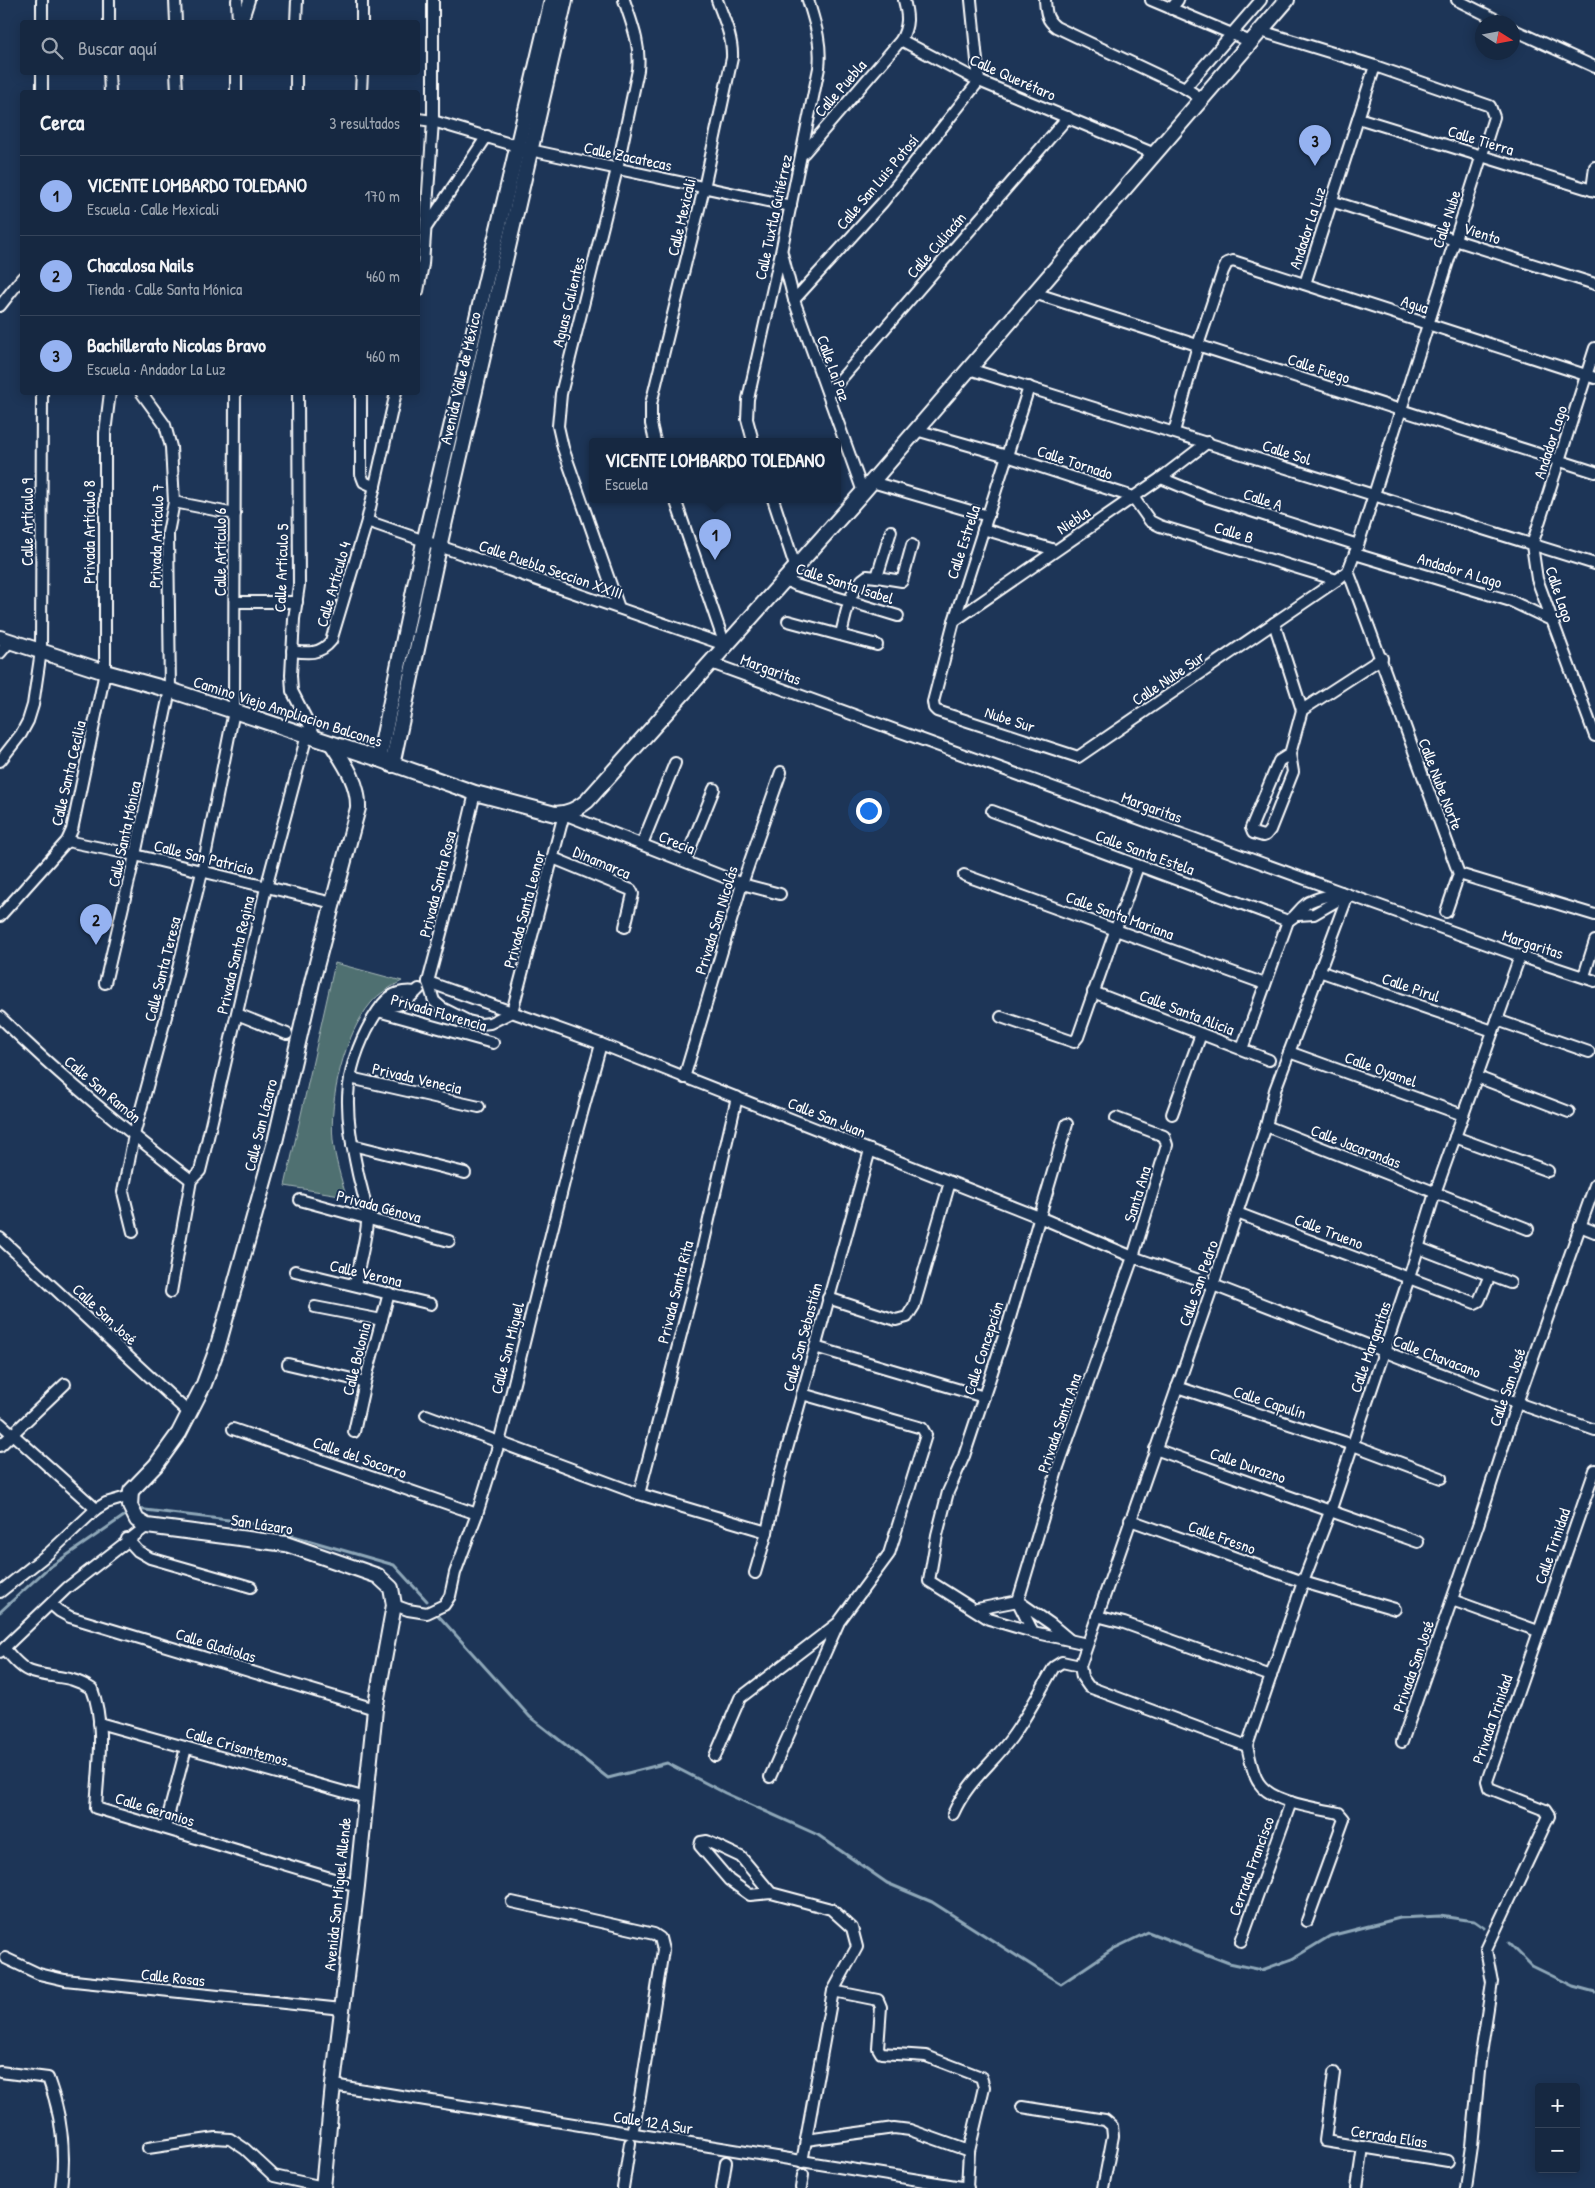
<!DOCTYPE html>
<html lang="es">
<meta charset="utf-8">
<style>
body{margin:0;font-family:"Patrick Hand",sans-serif;background:#1f3048;color:#f1f3f6}
.controls{position:absolute;right:15px;bottom:15px;display:grid;overflow:hidden;border-radius:5px;box-shadow:0 2px 12px #0003}
.controls button{width:45px;height:45px;display:grid;place-items:center;padding:0;border:0;border-bottom:1px solid #35445a;background:#162841;color:#f1f3f6;font:25px sans-serif}
.compass{position:absolute;left:1475px;top:15px;width:45px;height:45px;border-radius:50%;background:#162841;box-shadow:0 2px 12px #0003;rotate:101deg}
.you{position:absolute;left:868px;top:810px;width:18px;height:18px;margin:-12px;border:4px solid #fff;border-radius:50%;background:#1a73e8;box-shadow:0 0 0 8px #1a73e833}
.badge{display:grid;place-items:center;width:32px;height:32px;border-radius:50%;background:#95b2f1;color:#111;font-size:16px;font-weight:700}
.pin{position:absolute;translate:-50% -41px;filter:drop-shadow(0 1px 2px #0008)}
.pin::after{content:'';position:absolute;top:26px;width:18px;height:15px;background:inherit;clip-path:polygon(0 0,100% 0,50% 100%)}
.popup{position:absolute;left:589px;top:438px;width:252px;height:65px;box-sizing:border-box;display:grid;place-content:center;border-radius:5px;background:#162841;filter:drop-shadow(0 1px 4px #0005);font-size:16px;white-space:nowrap;color:#9ea6b1}
.popup b{font-size:19px;color:#f1f3f6}
.popup::after{content:'';position:absolute;left:50%;top:100%;margin-left:-10px;border:10px solid transparent;border-top-color:#162841}
.list{margin:0;padding:0;list-style:none}
h2{display:flex;justify-content:space-between;align-items:center;height:65px;margin:0;padding:0 20px;font-size:21px}
h2 small{font-size:16px;font-weight:400;color:#9ea6b1}
.list li{display:grid;grid-template-columns:32px 1fr auto;gap:15px;align-items:center;box-sizing:border-box;height:80px;padding:0 20px;border-top:1px solid #35445a}
.list b{display:block;font-size:19px;white-space:nowrap}
.list p{margin:0;font-size:16px;white-space:nowrap;color:#9ea6b1}
.list em{font-size:16px;font-style:normal;color:#9ea6b1}
.icon{flex:none;width:28px;height:28px;fill:none;stroke:currentColor;stroke-width:2;stroke-linecap:round;stroke-linejoin:round}
.map{position:relative;flex:none;width:1595px;height:2188px;overflow:hidden}
.search{position:absolute;background:#162841;box-shadow:0 2px 12px #0003;left:20px;top:20px;width:400px;height:55px;display:flex;align-items:center;gap:12px;box-sizing:border-box;padding:0 18px;border-radius:5px;color:#9ea6b1;font-size:19px}
.panel{position:absolute;background:#162841;box-shadow:0 2px 12px #0003;left:20px;top:90px;width:400px;height:305px;border-radius:5px}
.map>svg:first-child{display:block}
</style>
<div class="map">
<svg width="1595" height="2188" viewBox="0 0 1595 2188">
<rect width="100%" height="100%" fill="#1d3557"/>
<filter id="ink" filterUnits="userSpaceOnUse"><feTurbulence type="fractalNoise" baseFrequency=".02" numOctaves="2"/><feDisplacementMap in="SourceGraphic" scale="10" xChannelSelector="R" yChannelSelector="G"/><feConvolveMatrix kernelMatrix="1 2 1 2 8 2 1 2 1" color-interpolation-filters="sRGB"/></filter>
<g filter="url(#ink)">
<path fill="#4f7071" stroke="#a7b8b8" d="M335 963 402 981C391 987 379 993 371 1003 344 1035 329 1099 333 1140 335 1159 341 1178 346 1196L285 1186Z"/>
<g fill="none" stroke-linecap="round" stroke-linejoin="round">
<g stroke="#8ea7b8" stroke-width="3">
<polyline points="137,1509 245,1522 394,1565 427,1601"/>
<polyline points="0,1612 47,1569 124,1516"/>
<polyline points="436,1613 530,1717 608,1778 667,1763 725,1793 818,1835 887,1883 932,1902 1061,1984 1113,1949 1148,1932 1229,1963 1262,1970 1292,1959 1330,1936 1400,1918 1440,1916 1474,1921 1484,1928"/>
<polyline points="1509,1943 1532,1966 1573,1986 1595,1992"/>
</g>
<defs>
<g id="street">
<polyline points="42,0 42,22"/>
<polyline points="109,0 109,22"/>
<polyline points="175,0 176,22"/>
<polyline points="237,0 238,22"/>
<path d="M1045 0C1046 12 1046 20 1056 27L1185 88 1202 99"/>
<polyline points="1151,0 1251,42"/>
<polyline points="1457,0 1501,22"/>
<polyline points="1171,9 1178,0"/>
<polyline points="242,22 249,0"/>
<polyline points="296,22 297,0"/>
<polyline points="362,22 362,0"/>
<polyline points="1512,29 1595,67"/>
<polyline points="901,40 979,81 1155,154"/>
<polyline points="42,72 42,92"/>
<polyline points="109,72 110,92"/>
<polyline points="176,72 177,92"/>
<polyline points="1185,88 1261,0"/>
<polyline points="236,92 236,72"/>
<polyline points="296,92 296,72"/>
<polyline points="361,92 362,72"/>
<polyline points="1358,118 1595,191"/>
<polyline points="418,119 433,121 530,150 791,206"/>
<path d="M804 153 901 40C909 25 908 16 904 0"/>
<polyline points="1592,190 1595,167"/>
<polyline points="1331,201 1595,284"/>
<polyline points="427,226 487,136"/>
<polyline points="782,253 794,300 863,492"/>
<polyline points="1305,284 1375,66"/>
<polyline points="418,291 423,264 433,121 433,0"/>
<polyline points="1034,293 1595,472"/>
<polyline points="794,300 883,202 979,81 971,0"/>
<polyline points="0,306 22,278"/>
<polyline points="1595,348 1532,545 1537,579 1595,736"/>
<polyline points="969,369 1595,564"/>
<polyline points="1029,387 954,621 933,702 934,708 937,711 1078,757 1337,580 1348,571 1358,545 1494,117 1490,106 1375,66 1261,31"/>
<polyline points="298,392 299,585 294,619 291,675 292,691 316,738"/>
<polyline points="361,392 361,474 364,482 375,487"/>
<polyline points="828,394 1068,117"/>
<polyline points="916,430 1007,456 1133,497 1150,521 1160,526 1337,580"/>
<polyline points="1174,432 1198,345 1223,271 1227,263 1233,261 1595,378"/>
<path d="M655 441 651 424V404L704 188 732 58C733 38 724 19 717 0"/>
<path d="M753 441 747 419 748 399 781 252 819 68C822 43 815 23 808 0"/>
<polyline points="1161,478 1207,497 1358,545"/>
<polyline points="872,482 988,516"/>
<polyline points="675,499 725,645"/>
<polyline points="773,499 795,566"/>
<polyline points="174,502 235,514"/>
<polyline points="367,521 725,645"/>
<polyline points="983,529 1055,550"/>
<polyline points="1355,554 1511,601 1553,621"/>
<path d="M1348 571C1386 671 1421 773 1459 874"/>
<polyline points="877,577 902,581 912,545"/>
<polyline points="784,579 796,585 898,616"/>
<polyline points="235,602 297,602"/>
<path d="M619 608 563 448 558 426 561 394 617 169 638 70C641 45 632 24 624 0"/>
<polyline points="788,621 877,645"/>
<polyline points="954,621 1161,478 1208,442"/>
<polyline points="1274,623 1302,710"/>
<path d="M841 634C846 616 849 587 867 576L877 577 891 531"/>
<path d="M292 651C307 653 320 655 331 641L367 521 396 392"/>
<polyline points="0,653 10,641"/>
<polyline points="711,663 1341,892 1520,956 1595,981"/>
<polyline points="1302,710 1382,658"/>
<polyline points="1290,754 1279,761 1251,828 1253,833 1263,836 1266,835 1270,830 1293,772 1290,754 1302,710"/>
<polyline points="0,761 21,734 28,721 33,705 41,651 42,392"/>
<polyline points="475,793 448,907 428,982 434,1001 442,1008 468,1021 481,1024 490,1023 512,1012 564,814 742,884 780,894"/>
<polyline points="992,811 1288,921"/>
<polyline points="67,841 135,855 333,903"/>
<polyline points="642,844 675,763"/>
<polyline points="553,858 631,890 633,894 625,927"/>
<polyline points="685,861 714,789"/>
<polyline points="1459,874 1595,915"/>
<polyline points="964,875 1265,984"/>
<polyline points="1446,912 1459,874"/>
<polyline points="1298,915 1314,914 1347,895"/>
<polyline points="0,916 67,841 72,830 105,672 105,433 110,392"/>
<polyline points="1319,971 1493,1031"/>
<polyline points="1584,976 1595,941"/>
<polyline points="428,982 601,1044 1039,1217 1133,1257 1213,1285 1517,1403 1595,1430"/>
<polyline points="105,983 135,855 170,690 168,533 174,502 171,447 165,425 141,392"/>
<polyline points="1093,992 1269,1060"/>
<path d="M383 1004C402 1009 406 1001 419 989"/>
<polyline points="378,1011 493,1043"/>
<polyline points="237,1014 287,1034"/>
<path d="M0 1017C59 1076 125 1129 191 1180"/>
<polyline points="1001,1017 1074,1042 1078,1037 1138,866"/>
<polyline points="1497,1020 1589,1052"/>
<path d="M1242 1049 1288 921C1298 915 1298 910 1306 904 1315 897 1331 896 1341 892"/>
<polyline points="1289,1052 1463,1115"/>
<polyline points="1477,1077 1569,1112"/>
<polyline points="350,1078 479,1107"/>
<polyline points="684,1078 742,884 781,772"/>
<polyline points="1172,1114 1201,1034"/>
<polyline points="1067,1124 1009,1321 964,1456 948,1492 937,1535 929,1581 989,1619 1033,1632 1087,1644"/>
<polyline points="1266,1126 1528,1229"/>
<polyline points="1455,1137 1548,1171"/>
<polyline points="352,1145 465,1173"/>
<polyline points="191,1180 200,1171 203,1159 266,888 307,735"/>
<polyline points="300,1200 449,1241"/>
<polyline points="1237,1213 1475,1303 1479,1301 1490,1275"/>
<polyline points="1580,1226 1595,1232"/>
<polyline points="133,1232 123,1192 134,1135 168,1009 202,872 234,711 235,392"/>
<polyline points="0,1238 189,1413"/>
<polyline points="1419,1248 1510,1283"/>
<polyline points="295,1271 431,1304"/>
<path d="M355 1285C358 1269 368 1233 367 1218 367 1204 361 1188 358 1174 345 1113 340 1076 372 1020 384 1000 392 989 416 992"/>
<polyline points="171,1292 191,1180"/>
<polyline points="828,1298 896,1320 907,1317 914,1306 950,1182"/>
<polyline points="315,1307 382,1320"/>
<polyline points="815,1347 984,1397"/>
<polyline points="288,1364 365,1382"/>
<polyline points="1177,1387 1353,1445 1441,1478"/>
<polyline points="426,1415 639,1494 767,1532"/>
<polyline points="0,1423 96,1509"/>
<polyline points="233,1429 477,1514"/>
<polyline points="354,1432 365,1382 389,1293"/>
<polyline points="0,1446 65,1384"/>
<polyline points="1155,1449 1418,1542"/>
<polyline points="639,1494 695,1281 737,1097"/>
<polyline points="1130,1520 1303,1582 1395,1609"/>
<polyline points="127,1539 138,1551 150,1558 251,1587"/>
<polyline points="755,1573 767,1532 779,1478 870,1150"/>
<polyline points="0,1592 49,1553 96,1509 106,1503 130,1496"/>
<polyline points="1452,1600 1538,1631"/>
<polyline points="1018,1601 1058,1467 1133,1257 1167,1145 1164,1136 1116,1118"/>
<polyline points="1018,1602 1033,1632"/>
<polyline points="51,1604 59,1611 70,1617 375,1709"/>
<polyline points="394,1605 408,1610 427,1613 444,1605 450,1596 455,1573 477,1514 499,1443 573,1146 601,1044"/>
<polyline points="977,1609 1018,1601 1051,1624 1070,1640"/>
<polyline points="1097,1616 1124,1623 1271,1676"/>
<path d="M5 1649C12 1657 21 1669 32 1672 55 1679 69 1674 92 1689 106 1725 98 1770 96 1808L357 1886"/>
<polyline points="0,1652 67,1588 147,1526"/>
<polyline points="99,1723 366,1798"/>
<polyline points="1402,1742 1478,1525 1517,1403 1595,1185"/>
<polyline points="1247,1746 1089,1687 1082,1677 1080,1666 1213,1285 1266,1126 1275,1090 1348,895"/>
<polyline points="1247,1746 1303,1582 1331,1509 1409,1278 1435,1193 1520,956"/>
<path d="M1247 1746C1250 1757 1252 1774 1259 1783 1272 1803 1317 1808 1339 1813L1344 1819 1307 1921"/>
<polyline points="715,1756 740,1698 838,1623 889,1554 926,1435 922,1428 802,1394"/>
<polyline points="770,1777 838,1624"/>
<path d="M953 1814C968 1780 991 1766 1012 1737 1028 1715 1040 1691 1054 1667L1062 1662 1080 1666"/>
<polyline points="165,1828 186,1748"/>
<polyline points="771,1893 750,1895 729,1880 700,1846 701,1842 707,1841 741,1857 771,1893 831,1909 852,1928 857,1947 833,1991 878,2000 881,2007 878,2048 881,2053 926,2056 981,2077 984,2087 969,2151"/>
<polyline points="512,1902 654,1934 660,1938 663,1950 640,2097 632,2133"/>
<polyline points="1241,1941 1291,1802"/>
<polyline points="5,1958 39,1974 65,1980 342,2009"/>
<path d="M0 2072 48 2078C61 2113 66 2151 61 2188"/>
<polyline points="1334,2073 1325,2141 1448,2161"/>
<polyline points="333,2085 968,2188"/>
<polyline points="1022,2107 1105,2120 1112,2126 1113,2136 1103,2188"/>
<polyline points="806,2140 894,2128 910,2130 969,2151 967,2188"/>
<polyline points="148,2148 216,2138 230,2139 245,2149 274,2176 323,2187"/>
<polyline points="802,2162 833,1991"/>
<polyline points="623,2188 630,2143"/>
<polyline points="722,2188 726,2162"/>
<polyline points="801,2188 803,2175"/>
<polyline points="1357,2188 1363,2147"/>
<polyline points="1466,2188 1472,2146 1480,2061 1492,1982 1486,1950 1549,1816 1545,1810 1489,1788 1487,1781 1595,1470"/>
</g>
<g id="secondary">
<path d="M0 638 105 672 170 690 379 759 475 793 555 814C568 814 577 809 587 801L863 492 1287 0"/>
<polyline points="379,759 424,542 552,0"/>
<polyline points="392,765 439,547 565,0"/>
<path d="M323 2188 333 2085 357 1886 375 1709 394 1605 391 1588 378 1576 286 1544 147 1526 137 1520 130 1506 131 1491 156 1465 179 1433 204 1384 217 1349 275 1142 313 978 358 808C359 784 345 764 332 744"/>
</g>
</defs>
<use href="#street" stroke="#fff" stroke-width="14"/>
<use href="#secondary" stroke="#fff" stroke-width="18"/>
<use href="#street" stroke="#1d3557" stroke-width="10"/>
<use href="#secondary" stroke="#1d3557" stroke-width="14"/>
</g>
</g>
<g text-anchor="middle" dominant-baseline="central" stroke-width="4" stroke-linejoin="round" paint-order="stroke">
<g font-size="16" fill="#fff" stroke="#1d3557">
<text transform="translate(1013 77) rotate(24)">Calle Querétaro</text>
<text transform="translate(840 88) rotate(-49)">Calle Puebla</text>
<text transform="translate(1481 140) rotate(17)">Calle Tierra</text>
<text transform="translate(628 156) rotate(12)">Calle Zacatecas</text>
<text transform="translate(877 182) rotate(-50)">Calle San Luis Potosí</text>
<text transform="translate(681 217) rotate(-77)">Calle Mexicali</text>
<text transform="translate(773 217) rotate(-78)">Calle Tuxtla Gutiérrez</text>
<text transform="translate(1446 219) rotate(-72)">Calle Nube</text>
<text transform="translate(1307 228) rotate(-72)">Andador La Luz</text>
<text transform="translate(1482 233) rotate(18)">Viento</text>
<text transform="translate(936 245) rotate(-49)">Calle Culiacán</text>
<text transform="translate(568 302) rotate(-76)">Aguas Calientes</text>
<text transform="translate(1415 304) rotate(18)">Agua</text>
<text transform="translate(834 368) rotate(70)">Calle La Paz</text>
<text transform="translate(1319 368) rotate(18)">Calle Fuego</text>
<text transform="translate(460 378) rotate(-77)">Avenida Valle de México</text>
<text transform="translate(1550 442) rotate(-72)">Andador Lago</text>
<text transform="translate(1287 452) rotate(18)">Calle Sol</text>
<text transform="translate(1075 462) rotate(18)">Calle Tornado</text>
<text transform="translate(1263 499) rotate(18)">Calle A</text>
<text transform="translate(1073 520) rotate(-34)">Niebla</text>
<text transform="translate(27 522) rotate(-90)">Calle Artículo 9</text>
<text transform="translate(89 532) rotate(-90)">Privada Artículo 8</text>
<text transform="translate(1234 532) rotate(17)">Calle B</text>
<text transform="translate(156 536) rotate(-88)">Privada Artículo 7</text>
<text transform="translate(963 542) rotate(-72)">Calle Estrella</text>
<text transform="translate(220 552) rotate(-90)">Calle Artículo 6</text>
<text transform="translate(281 568) rotate(-88)">Calle Artículo 5</text>
<text transform="translate(551 569) rotate(19)">Calle Puebla Seccion XXIII</text>
<text transform="translate(1460 570) rotate(17)">Andador A Lago</text>
<text transform="translate(845 583) rotate(18)">Calle Santa Isabel</text>
<text transform="translate(333 584) rotate(-74)">Calle Artículo 4</text>
<text transform="translate(1560 594) rotate(71)">Calle Lago</text>
<text transform="translate(771 669) rotate(20)">Margaritas</text>
<text transform="translate(1168 678) rotate(-34)">Calle Nube Sur</text>
<text transform="translate(288 711) rotate(18)">Camino Viejo Ampliacion Balcones</text>
<text transform="translate(1010 719) rotate(18)">Nube Sur</text>
<text transform="translate(68 773) rotate(-77)">Calle Santa Cecilia</text>
<text transform="translate(1441 784) rotate(69)">Calle Nube Norte</text>
<text transform="translate(1152 807) rotate(20)">Margaritas</text>
<text transform="translate(124 834) rotate(-78)">Calle Santa Mónica</text>
<text transform="translate(677 842) rotate(22)">Crecia</text>
<text transform="translate(1145 852) rotate(20)">Calle Santa Estela</text>
<text transform="translate(204 857) rotate(14)">Calle San Patricio</text>
<text transform="translate(602 862) rotate(23)">Dinamarca</text>
<text transform="translate(437 884) rotate(-76)">Privada Santa Rosa</text>
<text transform="translate(524 909) rotate(-75)">Privada Santa Leonor</text>
<text transform="translate(1120 915) rotate(20)">Calle Santa Mariana</text>
<text transform="translate(716 920) rotate(-73)">Privada San Nicolás</text>
<text transform="translate(1533 944) rotate(18)">Margaritas</text>
<text transform="translate(235 955) rotate(-77)">Privada Santa Regina</text>
<text transform="translate(162 969) rotate(-76)">Calle Santa Teresa</text>
<text transform="translate(1411 987) rotate(19)">Calle Pirul</text>
<text transform="translate(439 1012) rotate(16)">Privada Florencia</text>
<text transform="translate(1187 1012) rotate(21)">Calle Santa Alicia</text>
<text transform="translate(1381 1069) rotate(20)">Calle Oyamel</text>
<text transform="translate(417 1078) rotate(13)">Privada Venecia</text>
<text transform="translate(103 1089) rotate(40)">Calle San Ramón</text>
<text transform="translate(827 1117) rotate(22)">Calle San Juan</text>
<text transform="translate(260 1125) rotate(-76)">Calle San Lázaro</text>
<text transform="translate(1356 1146) rotate(21)">Calle Jacarandas</text>
<text transform="translate(1137 1194) rotate(-73)">Santa Ana</text>
<text transform="translate(379 1206) rotate(15)">Privada Génova</text>
<text transform="translate(1329 1231) rotate(21)">Calle Trueno</text>
<text transform="translate(366 1273) rotate(13)">Calle Verona</text>
<text transform="translate(1198 1283) rotate(-71)">Calle San Pedro</text>
<text transform="translate(675 1292) rotate(-76)">Privada Santa Rita</text>
<text transform="translate(105 1314) rotate(43)">Calle San José</text>
<text transform="translate(802 1337) rotate(-75)">Calle San Sebastián</text>
<text transform="translate(1370 1347) rotate(-71)">Calle Margaritas</text>
<text transform="translate(507 1348) rotate(-76)">Calle San Miguel</text>
<text transform="translate(983 1348) rotate(-72)">Calle Concepción</text>
<text transform="translate(1437 1356) rotate(21)">Calle Chavacano</text>
<text transform="translate(356 1359) rotate(-76)">Calle Bolonia</text>
<text transform="translate(1507 1387) rotate(-71)">Calle San José</text>
<text transform="translate(1270 1402) rotate(18)">Calle Capulín</text>
<text transform="translate(1059 1423) rotate(-71)">Privada Santa Ana</text>
<text transform="translate(360 1457) rotate(19)">Calle del Socorro</text>
<text transform="translate(1248 1465) rotate(19)">Calle Durazno</text>
<text transform="translate(262 1524) rotate(9)">San Lázaro</text>
<text transform="translate(1222 1537) rotate(20)">Calle Fresno</text>
<text transform="translate(1552 1546) rotate(-71)">Calle Trinidad</text>
<text transform="translate(216 1645) rotate(17)">Calle Gladiolas</text>
<text transform="translate(1413 1666) rotate(-71)">Privada San José</text>
<text transform="translate(1492 1719) rotate(-71)">Privada Trinidad</text>
<text transform="translate(237 1746) rotate(16)">Calle Crisantemos</text>
<text transform="translate(155 1809) rotate(17)">Calle Geranios</text>
<text transform="translate(1251 1866) rotate(-70)">Cerrada Francisco</text>
<text transform="translate(337 1894) rotate(-84)">Avenida San Miguel Allende</text>
<text transform="translate(173 1977) rotate(6)">Calle Rosas</text>
<text transform="translate(653 2122) rotate(9)">Calle 12 A Sur</text>
<text transform="translate(1389 2136) rotate(9)">Cerrada Elías</text>
</g>
</g>
</svg>
<div class="controls">
<button>+</button>
<button>−</button>
</div>
<svg class="compass" viewBox="-18 -18 36 36"><path d="M0-13l5 13h-10z" fill="#e53935"/><path d="M0 13l5-13h-10z" fill="#9ea6b1"/></svg>
<div class="you"></div>
<div class="pin badge" style="left:715px;top:560px">1</div>
<div class="popup"><b>VICENTE LOMBARDO TOLEDANO</b>Escuela</div>
<div class="pin badge" style="left:96px;top:945px">2</div>
<div class="pin badge" style="left:1315px;top:166px">3</div>
<div class="search"><svg class="icon" aria-label="search" viewBox="0 0 24 24"><circle cx="10" cy="10" r="6"/><path d="M15 15l6 6"/></svg>Buscar aquí</div>
<section class="panel">
<h2>Cerca<small>3 resultados</small></h2>
<ul class="list">
<li><span class="badge">1</span><div><b>VICENTE LOMBARDO TOLEDANO</b><p>Escuela · Calle Mexicali</p></div><em>170 m</em></li>
<li><span class="badge">2</span><div><b>Chacalosa Nails</b><p>Tienda · Calle Santa Mónica</p></div><em>460 m</em></li>
<li><span class="badge">3</span><div><b>Bachillerato Nicolas Bravo</b><p>Escuela · Andador La Luz</p></div><em>460 m</em></li>
</ul>
</section>
</div>
